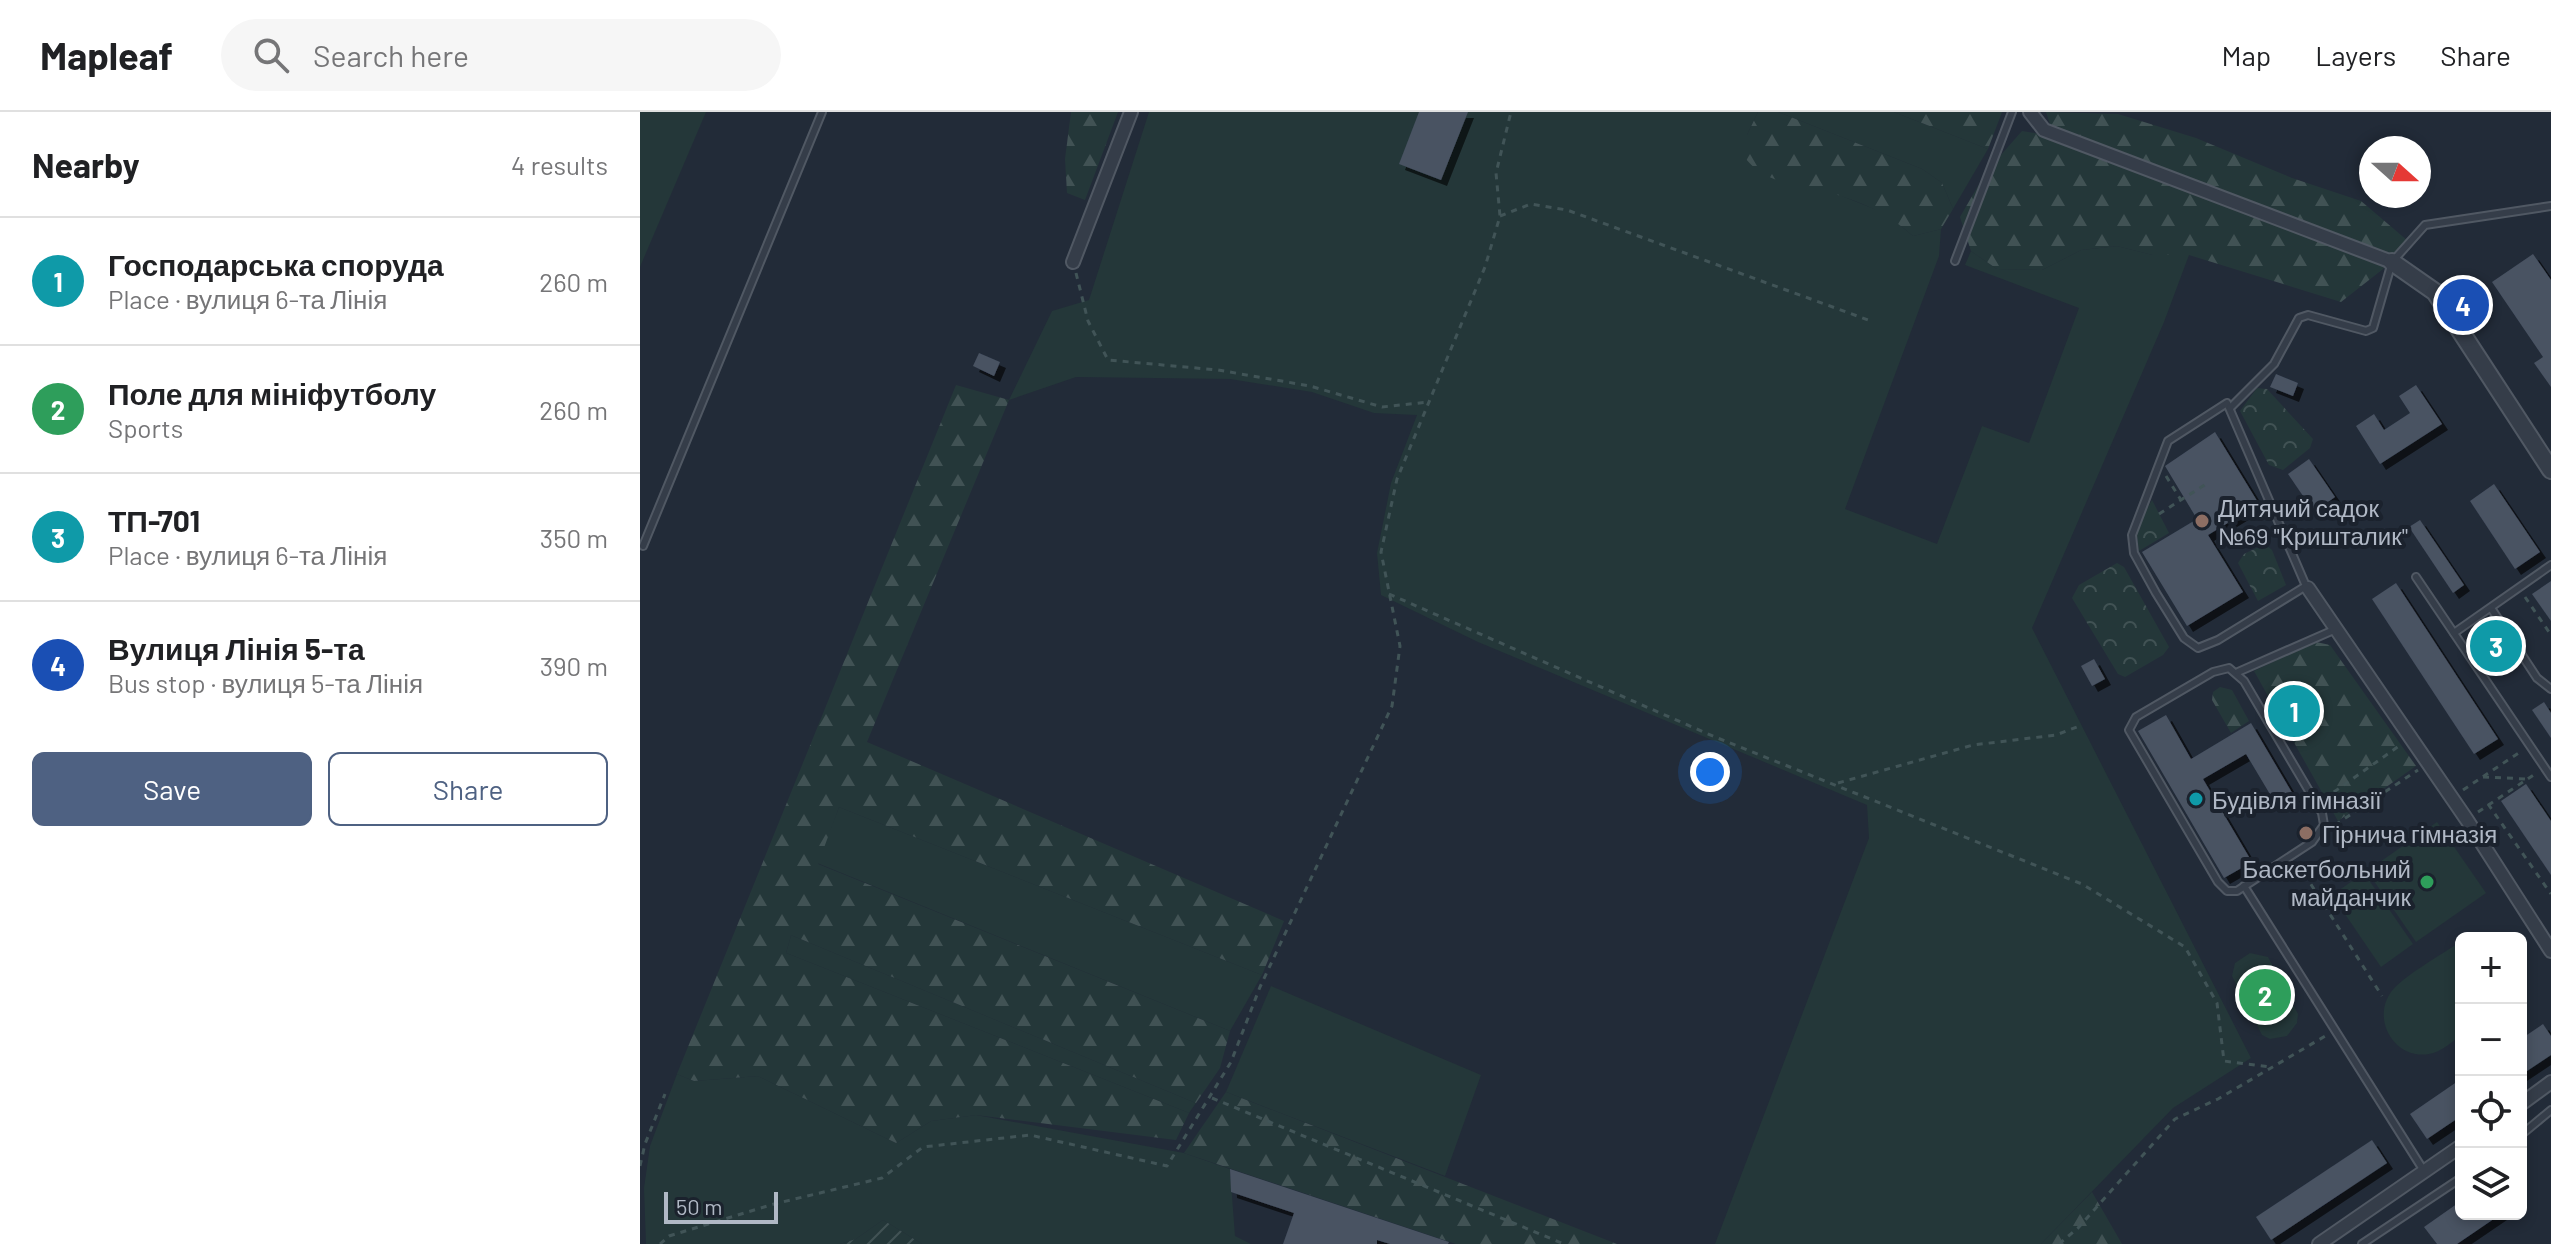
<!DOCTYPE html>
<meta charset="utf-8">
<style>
body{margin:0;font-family:Barlow,sans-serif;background:#f6f6f6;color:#202124}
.controls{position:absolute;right:24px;bottom:24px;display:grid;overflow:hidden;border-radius:12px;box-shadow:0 4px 12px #0003}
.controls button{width:72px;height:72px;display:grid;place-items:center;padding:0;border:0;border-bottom:2px solid #e0e0e0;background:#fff;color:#202124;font:40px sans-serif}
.compass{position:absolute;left:1719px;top:24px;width:72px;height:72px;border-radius:50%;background:#fff;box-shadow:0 4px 12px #0003;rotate:111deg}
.scale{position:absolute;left:24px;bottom:20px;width:114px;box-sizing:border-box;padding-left:8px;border:4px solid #b0b8c5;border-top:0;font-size:22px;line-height:28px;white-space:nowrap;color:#b0b8c5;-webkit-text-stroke:6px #1b222d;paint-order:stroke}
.you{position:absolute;left:1070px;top:660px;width:28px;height:28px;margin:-20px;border:6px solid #fff;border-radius:50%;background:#1a73e8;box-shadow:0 0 0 12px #1a73e833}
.badge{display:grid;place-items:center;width:52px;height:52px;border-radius:50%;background:#4e6182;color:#fff;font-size:26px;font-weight:700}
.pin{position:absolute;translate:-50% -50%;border:4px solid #fff;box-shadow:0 2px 8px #0006}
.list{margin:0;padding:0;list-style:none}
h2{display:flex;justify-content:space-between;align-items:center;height:104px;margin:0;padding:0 32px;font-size:34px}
h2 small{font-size:26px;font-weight:400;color:#757577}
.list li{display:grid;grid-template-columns:52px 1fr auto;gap:24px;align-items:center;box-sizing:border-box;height:128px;padding:0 32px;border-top:2px solid #e0e0e0}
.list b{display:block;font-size:30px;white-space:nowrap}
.list p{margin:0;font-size:26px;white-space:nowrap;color:#757577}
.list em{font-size:26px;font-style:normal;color:#757577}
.actions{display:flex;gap:16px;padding:24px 32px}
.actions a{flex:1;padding:18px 0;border:2px solid #4e6182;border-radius:12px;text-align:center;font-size:28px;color:#4e6182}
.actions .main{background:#4e6182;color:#fff}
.icon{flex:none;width:44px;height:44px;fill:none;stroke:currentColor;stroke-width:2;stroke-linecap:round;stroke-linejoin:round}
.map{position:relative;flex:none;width:1911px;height:1132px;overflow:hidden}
header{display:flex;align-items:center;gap:48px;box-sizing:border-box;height:112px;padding:0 40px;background:#fff;border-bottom:2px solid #e0e0e0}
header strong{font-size:38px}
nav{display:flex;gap:44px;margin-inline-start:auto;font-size:28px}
.search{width:560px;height:72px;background:#f6f6f6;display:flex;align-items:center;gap:20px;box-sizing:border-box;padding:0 28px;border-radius:44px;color:#757577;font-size:30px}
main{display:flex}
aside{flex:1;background:#fff}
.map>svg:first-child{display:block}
</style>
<header>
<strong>Mapleaf</strong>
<div class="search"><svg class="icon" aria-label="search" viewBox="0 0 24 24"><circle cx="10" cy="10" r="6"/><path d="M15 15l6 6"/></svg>Search here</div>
<nav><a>Map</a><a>Layers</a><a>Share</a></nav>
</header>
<main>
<aside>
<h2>Nearby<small>4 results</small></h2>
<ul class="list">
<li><span class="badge" style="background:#0f9aa8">1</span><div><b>Господарська споруда</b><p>Place · вулиця 6-та Лінія</p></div><em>260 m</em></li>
<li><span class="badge" style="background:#2e9e5b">2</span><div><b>Поле для мініфутболу</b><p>Sports</p></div><em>260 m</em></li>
<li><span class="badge" style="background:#0f9aa8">3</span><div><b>ТП-701</b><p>Place · вулиця 6-та Лінія</p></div><em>350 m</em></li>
<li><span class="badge" style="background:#1a4fb4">4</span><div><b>Вулиця Лінія 5-та</b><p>Bus stop · вулиця 5-та Лінія</p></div><em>390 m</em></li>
</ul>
<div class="actions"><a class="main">Save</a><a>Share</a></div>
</aside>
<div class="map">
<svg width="1911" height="1132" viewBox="0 0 1911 1132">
<defs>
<pattern id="forest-firs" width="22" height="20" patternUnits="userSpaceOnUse" patternTransform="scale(2)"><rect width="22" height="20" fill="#243739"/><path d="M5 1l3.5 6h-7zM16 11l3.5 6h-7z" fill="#415254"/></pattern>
<pattern id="park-crowns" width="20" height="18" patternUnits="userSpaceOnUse" patternTransform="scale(2)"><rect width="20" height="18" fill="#243739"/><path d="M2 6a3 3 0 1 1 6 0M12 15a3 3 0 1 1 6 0" fill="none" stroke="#415254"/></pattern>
<pattern id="garden-furrows" width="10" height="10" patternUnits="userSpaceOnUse" patternTransform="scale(2)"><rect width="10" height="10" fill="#243739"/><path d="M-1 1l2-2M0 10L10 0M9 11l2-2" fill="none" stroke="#415254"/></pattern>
<filter id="shadow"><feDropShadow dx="6" dy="6" stdDeviation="0" flood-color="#0009"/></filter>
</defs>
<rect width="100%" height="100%" fill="#222b38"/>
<g fill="#243739">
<polygon points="0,0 66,0 0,155"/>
<polygon points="509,0 1118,0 1107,23 1202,84 1247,102 1273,124 1301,117 1299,144 1205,397 1297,432 1342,314 1389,331 1439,196 1325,153 1331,139 1357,157 1402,158 1441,138 1477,134 1513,143 1549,143 1524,210 1392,516 1611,946 1533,996 1401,1132 1075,1132 1229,726 1227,693 838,530 741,483 737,441 751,371 777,303 734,301 672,280 590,267 436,265 369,288 412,199 449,188"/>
<polygon points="1138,0 1254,0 1348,37 1313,97 1302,71 1282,57"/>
<polygon points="199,695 622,863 590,919 177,751"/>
<polygon points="1797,710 1846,781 1776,830 1727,759"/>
<polygon points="1724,761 1773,832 1741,855 1692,783"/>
<polygon points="151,823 556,991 549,1001 146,841"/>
<path d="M1821 829V923C1812 930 1801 940 1789 942 1755 948 1731 908 1751 880 1764 863 1802 843 1821 829Z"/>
<polygon points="1610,841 1628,845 1658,902 1657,911 1647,924 1630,927 1622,923 1592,864 1595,851"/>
<polygon points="631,874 841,963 805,1064 586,980"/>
<polygon points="37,962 54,969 118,964 256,1031 291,1009 336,1003 544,1041 590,1057 595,1124 611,1132 282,1132 243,1108 216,1127 200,1132 6,1132 4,1076 10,1034"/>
</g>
<g fill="url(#forest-firs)">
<polygon points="431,0 478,0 445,88 427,81 425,47"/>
<path d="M1118 0H1138L1282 57 1302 71 1313 97 1301 117 1273 124C1252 105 1231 94 1204 85 1171 73 1125 76 1104 44L1107 23Z"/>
<polygon points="1254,0 1362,0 1348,37"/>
<polygon points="1406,0 1478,2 1556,26 1652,66 1721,89 1768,129 1752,150 1701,190 1549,143 1513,143 1477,134 1441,138 1402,158 1357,157 1331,139 1320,105 1346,60 1382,19 1414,24"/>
<polygon points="316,273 369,288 227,630 644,809 622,863 199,695 178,752 590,919 580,956 556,991 151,823 146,841 549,1001 536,1028 336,1003 291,1009 256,1031 118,964 54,969 37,962"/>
<polygon points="1676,530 1690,533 1776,654 1698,709 1614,559"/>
<polygon points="1580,575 1592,578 1609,609 1591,621 1572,588 1573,580"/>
<polygon points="586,980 977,1132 816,1132 544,1041"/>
<polygon points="1452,1080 1482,1132 1401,1132"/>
</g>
<g fill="url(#park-crowns)">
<polygon points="1617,276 1627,277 1673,327 1670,336 1643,358 1629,353 1600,299"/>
<polygon points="1512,388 1529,421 1499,439 1496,416"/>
<polygon points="1625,432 1632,438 1646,473 1618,489 1598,451 1604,442"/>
<polygon points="1477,451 1484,455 1529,535 1523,543 1485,565 1478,562 1432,486 1439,473"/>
</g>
<polygon fill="url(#garden-furrows)" points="243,1108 282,1132 200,1132 216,1127"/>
<g fill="#485262" filter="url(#shadow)">
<polygon points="779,0 828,0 801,68 759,52"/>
<polygon points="1893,142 1911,168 1911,275 1894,251 1903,245 1852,170"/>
<polygon points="339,241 360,250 354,264 333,254"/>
<polygon points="1636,262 1658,271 1653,284 1630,275"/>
<polygon points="1776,273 1802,312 1740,352 1716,314 1734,302 1744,318 1770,301 1759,284"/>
<polygon points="1575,320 1619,392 1568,423 1603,480 1547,514 1502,440 1557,407 1525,354"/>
<polygon points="1669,347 1695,385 1674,400 1648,362"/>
<polygon points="1854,372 1900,440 1875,457 1830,389"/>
<polygon points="1780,408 1824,473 1813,481 1769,415"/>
<polygon points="1911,469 1911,509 1892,482"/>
<polygon points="1756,471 1858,627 1834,642 1732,487"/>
<polygon points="1856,521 1868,540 1855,547 1844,528"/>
<polygon points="1454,547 1465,567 1452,574 1441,554"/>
<polygon points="1655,584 1668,604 1653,614 1640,594"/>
<polygon points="1904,590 1911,601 1911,626 1892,598"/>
<polygon points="1526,603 1551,647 1611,611 1654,684 1637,694 1606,642 1563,667 1612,750 1584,766 1498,619"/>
<polygon points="1886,672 1911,709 1911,763 1861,689"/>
<polygon points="1903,912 1911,924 1911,943 1881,963 1881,927"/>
<polygon points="1821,967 1821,1004 1787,1027 1770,1002"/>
<polygon points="1732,1028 1747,1051 1631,1128 1616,1105"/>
<polygon points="590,1057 809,1130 808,1132 750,1132 737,1128 737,1132 643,1132 654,1101 591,1080"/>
<polygon points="1821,1089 1821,1102 1861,1102 1817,1132 1797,1132 1784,1115"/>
</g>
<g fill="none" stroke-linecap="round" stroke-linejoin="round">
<defs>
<g id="service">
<polyline points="1315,149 1372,0"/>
<polygon points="1587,291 1666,474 1578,528 1558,536 1544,526 1516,481 1494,441 1492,423 1528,329"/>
<polyline points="1590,296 1634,252 1659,206 1668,203 1726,219 1733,216 1752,150 1785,113 1911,94"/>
<polyline points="3,434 182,0"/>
<polyline points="1776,465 1911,665"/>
<polyline points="1851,496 1897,566 1911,577"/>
<polyline points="1814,521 1911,453"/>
<polygon points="1589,556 1604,569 1682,701 1684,713 1672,730 1597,779 1587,779 1578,770 1489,618 1496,605 1573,560"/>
<polyline points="1598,560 1696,517"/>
<polyline points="1604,774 1784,1059"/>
<polyline points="1881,1023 1911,998"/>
<polyline points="1722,1132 1821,1066"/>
</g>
<g id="minor">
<polyline points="1390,0 1404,18 1752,150"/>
<polyline points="433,150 491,0"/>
<polyline points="1668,476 1827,708 1911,839"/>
<polyline points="1881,992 1911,970"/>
<polyline points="1679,1132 1821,1034"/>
</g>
<polyline id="tertiary" points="1752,150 1795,180 1911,358"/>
</defs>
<use href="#service" stroke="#505863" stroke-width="10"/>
<use href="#minor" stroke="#505863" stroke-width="16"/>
<use href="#tertiary" stroke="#505863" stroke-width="20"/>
<g stroke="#415457" stroke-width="3" stroke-dasharray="6 6" stroke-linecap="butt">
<polyline points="860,104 891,92 927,98 1231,209"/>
<polyline points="436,161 448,209 468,248 578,258 670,274 742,295 789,290"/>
<polyline points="1526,364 1541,388"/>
<polyline points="1519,402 1566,372"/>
<polyline points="749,482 1075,625 1442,772 1545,835 1577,891 1584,949 1631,955"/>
<polyline points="1885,485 1911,523"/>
<polyline points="1843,665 1887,667"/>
<polyline points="1198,671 1333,633 1416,623 1442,613"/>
<polyline points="1823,678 1880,640"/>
<polyline points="1684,687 1759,634"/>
<polyline points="1848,692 1911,782"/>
<polyline points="1838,700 1895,662"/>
<polyline points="1695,713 1778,658"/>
<polyline points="1658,752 1742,884"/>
<polyline points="572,986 924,1132"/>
<polyline points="0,1054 5,1032 25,982"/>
<polyline points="20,1132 29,1124 134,1092 242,1066 283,1035 390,1023 527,1054 591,950 620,875 752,594 760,534 741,440 757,367 845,155 860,104 856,61 871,0"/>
<polyline points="1419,1132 1438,1116 1535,1007 1578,987 1687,923"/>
</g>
<use href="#service" stroke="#353d49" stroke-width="6"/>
<use href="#minor" stroke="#353d49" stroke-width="12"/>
<use href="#tertiary" stroke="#353d49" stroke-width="16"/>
</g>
<g fill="#8d6e63" stroke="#1b222d" stroke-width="3">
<circle cx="1562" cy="409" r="8"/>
<circle cx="1666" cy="721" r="8"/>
</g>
<circle fill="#0f9aa8" stroke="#1b222d" stroke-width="3" cx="1556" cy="687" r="8"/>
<circle fill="#2e9e5b" stroke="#1b222d" stroke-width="3" cx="1787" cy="770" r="8"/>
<g text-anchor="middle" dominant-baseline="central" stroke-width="8" stroke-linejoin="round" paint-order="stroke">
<g font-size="24" fill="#b0b8c5" stroke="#1b222d" text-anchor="start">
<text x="1578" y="395">Дитячий садок<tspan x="1578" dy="28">№69 "Кришталик"</tspan></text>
<text x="1572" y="687">Будівля гімназії</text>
<text x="1682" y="721">Гірнича гімназія</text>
<text x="1771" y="756" text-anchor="end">Баскетбольний<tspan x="1771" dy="28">майданчик</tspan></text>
</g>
</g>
</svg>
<div class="controls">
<button>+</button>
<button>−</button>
<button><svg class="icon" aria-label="locate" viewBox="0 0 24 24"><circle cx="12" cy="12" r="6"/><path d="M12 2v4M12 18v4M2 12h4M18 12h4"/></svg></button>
<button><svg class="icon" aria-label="layers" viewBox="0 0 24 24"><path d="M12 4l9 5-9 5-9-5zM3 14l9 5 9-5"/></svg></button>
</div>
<svg class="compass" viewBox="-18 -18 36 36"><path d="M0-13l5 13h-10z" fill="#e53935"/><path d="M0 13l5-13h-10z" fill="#757577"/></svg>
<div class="scale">50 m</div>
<div class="you"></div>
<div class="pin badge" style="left:1654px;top:599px;background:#0f9aa8">1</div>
<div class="pin badge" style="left:1625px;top:883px;background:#2e9e5b">2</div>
<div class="pin badge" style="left:1856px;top:534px;background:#0f9aa8">3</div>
<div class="pin badge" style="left:1823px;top:193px;background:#1a4fb4">4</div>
</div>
</main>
